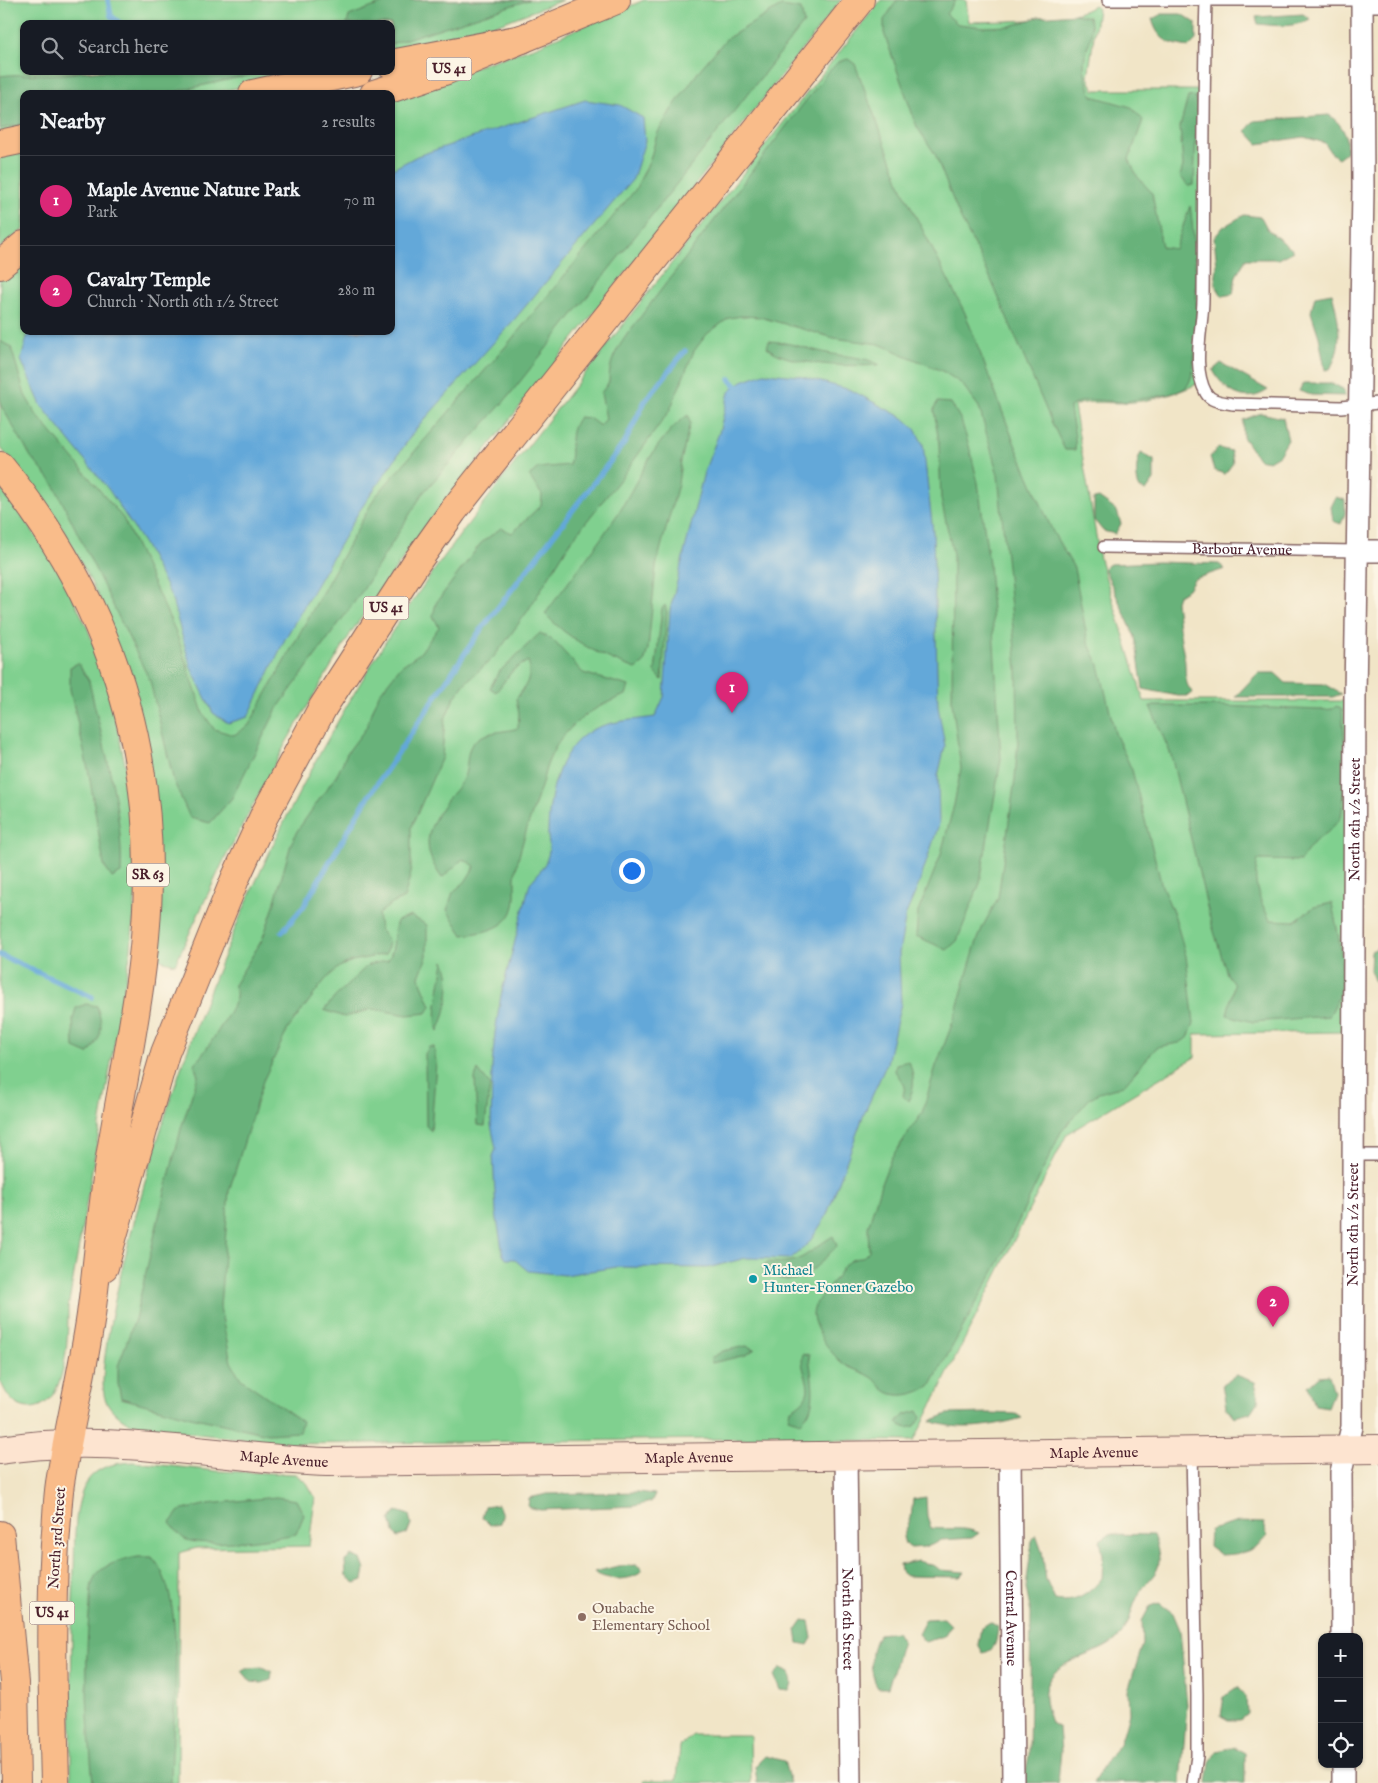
<!DOCTYPE html>
<meta charset="utf-8">
<style>
body{margin:0;font-family:"IM FELL English",serif;background:#20242c;color:#f1f3f6}
.controls{position:absolute;right:15px;bottom:15px;display:grid;overflow:hidden;border-radius:10px;box-shadow:0 1px 4px #0004}
.controls button{width:45px;height:45px;display:grid;place-items:center;padding:0;border:0;border-bottom:1px solid #363941;background:#171b24;color:#f1f3f6;font:25px sans-serif}
.you{position:absolute;left:631px;top:870px;width:18px;height:18px;margin:-12px;border:4px solid #fff;border-radius:50%;background:#1a73e8;box-shadow:0 0 0 8px #1a73e833}
.badge{display:grid;place-items:center;width:32px;height:32px;border-radius:50%;background:#db2777;color:#fff;font-size:16px;font-weight:700}
.pin{position:absolute;translate:-50% -41px;filter:drop-shadow(0 1px 2px #0008)}
.pin::after{content:'';position:absolute;top:26px;width:18px;height:15px;background:inherit;clip-path:polygon(0 0,100% 0,50% 100%)}
.list{margin:0;padding:0;list-style:none}
h2{display:flex;justify-content:space-between;align-items:center;height:65px;margin:0;padding:0 20px;font-size:21px}
h2 small{font-size:16px;font-weight:400;color:#9ea1a6}
.list li{display:grid;grid-template-columns:32px 1fr auto;gap:15px;align-items:center;box-sizing:border-box;height:90px;padding:0 20px;border-top:1px solid #363941}
.list b{display:block;font-size:19px;white-space:nowrap}
.list p{margin:0;font-size:16px;white-space:nowrap;color:#9ea1a6}
.list em{font-size:16px;font-style:normal;color:#9ea1a6}
.icon{flex:none;width:28px;height:28px;fill:none;stroke:currentColor;stroke-width:2;stroke-linecap:round;stroke-linejoin:round}
.map{position:relative;flex:none;width:1378px;height:1783px;overflow:hidden}
.search{position:absolute;background:#171b24;box-shadow:0 1px 4px #0004;left:20px;top:20px;width:375px;height:55px;display:flex;align-items:center;gap:12px;box-sizing:border-box;padding:0 18px;border-radius:10px;color:#9ea1a6;font-size:19px}
.panel{position:absolute;background:#171b24;box-shadow:0 1px 4px #0004;left:20px;top:90px;width:375px;height:245px;border-radius:10px}
.map>svg:first-child{display:block}
</style>
<div class="map">
<svg width="1378" height="1783" viewBox="0 0 1378 1783">
<rect width="100%" height="100%" fill="#fcf5e5"/>
<filter id="ink" filterUnits="userSpaceOnUse"><feTurbulence type="fractalNoise" baseFrequency=".02" numOctaves="2"/><feDisplacementMap in="SourceGraphic" scale="10" xChannelSelector="R" yChannelSelector="G"/><feConvolveMatrix kernelMatrix="1 2 1 2 8 2 1 2 1" color-interpolation-filters="sRGB"/></filter>
<filter id="wash" filterUnits="userSpaceOnUse"><feTurbulence type="fractalNoise" baseFrequency=".0096" numOctaves="4" result="noise"/><feDisplacementMap in="SourceGraphic" scale="20" xChannelSelector="R" yChannelSelector="G"/><feGaussianBlur stdDeviation="1.12" result="paint"/><feColorMatrix in="noise" values="0 0 0 0 0 0 0 0 0 0 0 0 0 0 0 0 0 1.4 0 .05"/><feComposite in="paint" operator="in"/></filter>
<g filter="url(#wash)">
<rect width="100%" height="100%" fill="#f1e5c7"/>
<g fill="#80d08f" stroke="#65785d">
<polygon points="0,0 563,0 477,32 391,56 391,24 24,24 24,71 320,71 208,94 24,94 24,131 0,136"/>
<polygon points="644,0 841,0 425,527 352,631 287,741 223,862 175,964 154,958 107,613 67,536 43,500 0,447 0,280 24,259 24,331 391,331 391,95 537,46"/>
<path d="M881 0H966L969 22C996 21 1076 22 1094 5L1098 9 1088 77 1094 90H1202L1197 384C1174 395 1147 402 1121 403 1105 403 1088 400 1074 406L1100 559 1144 701H1349L1346 1032 1195 1034V1057L1067 1134 914 1441 721 1439 284 1444 138 1427C124 1421 114 1415 106 1401 95 1379 118 1287 124 1261 174 1058 254 859 362 680 419 584 489 496 558 408 664 271 773 136 881 0Z"/>
<polygon points="24,146 24,229 0,248 0,151"/>
<path d="M0 488 14 504 58 568 88 629 108 685 133 801 137 877 131 949 68 1308C68 1334 68 1409 29 1408 13 1407 6 1394 0 1380Z"/>
<path d="M134 1462 216 1471 295 1474 307 1483 315 1497 309 1546 197 1548 179 1553 178 1783H71C71 1712 71 1642 74 1571 75 1543 73 1510 85 1485 95 1466 115 1463 134 1462Z"/>
<polygon points="693,1735 750,1735 751,1783 644,1783 644,1780 677,1780 680,1746"/>
</g>
<g fill="#68b27a" stroke="#596852">
<polygon points="391,0 529,0 391,44 391,24 347,24 349,16"/>
<path d="M897 0H956L946 14 958 24 985 27 1011 26 1038 17 1074 14 1089 17C1095 35 1089 40 1085 56 1082 70 1088 84 1092 96L1131 107 1143 120 1129 159 1137 176 1152 193 1162 247 1175 249 1190 206C1195 234 1203 367 1187 386 1179 396 1142 398 1129 401 1109 404 1088 394 1070 407 1071 421 1077 436 1075 450H1065L1051 421 989 275 959 215 935 154 917 127 884 33V20Z"/>
<polygon points="781,6 801,9 804,23 507,398 423,493 363,590 277,709 232,798 210,823 190,818 174,782 150,681 53,483 31,457 0,404 0,341 11,347 25,395 36,414 123,518 176,632 203,713 214,729 234,735 249,725 375,497 506,346 635,190 650,160 657,134 671,110 701,68 726,39"/>
<path d="M1162 14H1181L1196 23V40L1189 47C1168 44 1158 40 1152 19Z"/>
<path d="M1303 14 1310 19C1294 28 1277 26 1258 24L1256 17Z"/>
<path d="M848 59 855 64 903 191 965 313 1014 442 1053 532 1074 568 1088 642 1099 665 1115 733 1132 770 1162 886 1175 917 1186 956 1194 1023 1188 1038 1179 1043 1157 1047 1123 1086 1099 1093 1090 1098 1061 1132 1000 1260 930 1387C919 1392 909 1396 897 1395 883 1393 881 1385 873 1378 865 1372 853 1370 845 1365 832 1356 814 1330 813 1315 813 1302 827 1289 834 1280 844 1268 845 1258 862 1258L869 1251 868 1227 881 1184 891 1158 922 1113 936 1066 954 1019 975 947 983 926 998 898 1015 779 1018 739 1017 669 998 475 979 407 962 384 944 372 879 344 834 338 760 317 742 316 729 318 707 334 694 351 670 410 622 477 571 541 527 612 503 645 492 659 466 682 454 698 445 719 442 757 411 828V873L404 898 390 905 378 914 380 929 389 942 386 954 352 961 339 967 325 980 288 1029 263 1081 229 1191 220 1307 231 1362 241 1379 302 1421 299 1432 268 1434 191 1417 121 1398 118 1384V1366L135 1319 160 1212 182 1125 198 1076 194 1064C202 1058 235 1006 236 997 237 993 235 988 234 985L262 940 272 912 291 844 297 831 338 773 347 753 366 728 379 694 401 666 420 653 439 627 433 616 436 603 481 543 501 528 512 533 541 505 542 495 529 476 538 468 569 465C574 445 566 435 579 417L589 418 600 426 606 419 601 393 609 382C609 360 616 351 628 333L827 73 838 62Z"/>
<path d="M82 71H267L165 94H24V124L0 129V76C28 72 55 78 82 71Z"/>
<polygon points="1195,96 1197,105 1194,185 1188,186 1180,176 1183,166 1180,127 1188,97"/>
<path d="M1329 115C1343 125 1348 135 1346 152L1338 158 1330 152 1325 143 1304 137 1258 144 1246 131 1254 121Z"/>
<polygon points="1244,215 1261,217 1268,230 1294,251 1279,259 1246,259 1236,276 1233,294 1222,296 1215,284 1217,266 1214,238 1223,227"/>
<path d="M1332 293C1339 320 1344 344 1330 369L1325 370 1319 337 1311 312 1315 296Z"/>
<path d="M769 341C789 342 807 349 827 353 845 357 864 356 880 365 853 367 786 366 767 347Z"/>
<path d="M1221 363 1268 390C1245 406 1224 391 1213 370Z"/>
<polygon points="1303,383 1331,383 1343,389 1345,396 1311,395 1299,391"/>
<polygon points="937,402 951,403 961,420 969,446 978,483 989,563 1001,759 980,883 957,941 947,950 916,936 918,912 940,857 954,805 961,768 952,702 953,554 941,499 939,444 934,410"/>
<polygon points="1261,413 1283,418 1288,440 1279,455 1269,461 1258,459 1243,437 1243,420"/>
<path d="M688 415 690 423 681 461 678 484 656 566 648 649 644 663 636 669C602 657 569 640 545 614 567 583 592 553 613 521 637 486 652 440 688 415Z"/>
<polygon points="1218,448 1231,451 1233,463 1225,474 1214,470 1210,457"/>
<path d="M1141 453 1154 460V480L1146 491 1139 488C1136 477 1135 464 1141 453Z"/>
<polygon points="1336,497 1345,500 1345,514 1341,524 1333,521 1331,507"/>
<polygon points="1099,498 1117,511 1121,524 1115,534 1103,531 1094,520 1094,499"/>
<path d="M1158 562 1219 564 1225 569 1194 579 1188 589 1178 595 1176 601C1178 620 1180 637 1184 656 1187 669 1182 682 1193 693L1187 696H1178L1143 689 1135 637 1104 568 1110 564Z"/>
<polygon points="665,605 667,612 662,680 655,672 662,608"/>
<path d="M540 633 553 640 583 673 629 686 626 695C590 708 561 728 547 765 544 773 543 782 540 790 531 817 521 843 516 870 513 884 518 898 512 912 504 930 480 933 463 935L447 910 453 892 465 882 475 866 463 859 442 878C418 845 428 826 450 796 455 790 461 784 464 777 468 768 466 752 472 744 483 730 503 733 518 728L519 714 516 699C525 687 533 677 528 661L513 670 496 692 490 688 498 673Z"/>
<path d="M78 663 89 681C102 741 124 812 121 873L112 878 104 866 89 774 70 689V667Z"/>
<polygon points="1258,673 1275,673 1286,683 1324,684 1341,694 1333,697 1235,697"/>
<path d="M1150 706H1222L1319 710 1332 709 1337 706 1342 710 1347 774 1341 818 1328 832 1314 842 1300 861 1258 860C1252 885 1259 898 1270 920L1294 921 1314 907 1332 903C1339 942 1352 980 1329 1016L1253 1022 1227 1015 1234 985 1227 974 1209 915 1171 755Z"/>
<path d="M411 916 427 925V956L419 977 431 1006 427 1013 407 1015 373 1009 344 1017 324 1010 335 997 368 965 388 960C396 948 392 934 397 921Z"/>
<polygon points="1378,948 1378,990 1370,970 1371,951"/>
<path d="M444 961C454 979 447 1013 438 1031 432 1016 442 979 444 961Z"/>
<path d="M86 1004 97 1006C104 1028 102 1037 88 1054L74 1048 73 1019 76 1008Z"/>
<polygon points="429,1047 434,1047 436,1062 431,1131 426,1126 425,1054"/>
<path d="M909 1061C914 1076 916 1086 908 1101L903 1096 905 1086 895 1071 896 1064Z"/>
<polygon points="478,1070 490,1085 485,1126 477,1125 475,1078"/>
<path d="M833 1236 837 1246C813 1270 794 1296 762 1268L767 1262C804 1265 805 1253 833 1236Z"/>
<polygon points="746,1346 755,1349 746,1355 712,1363 711,1358 723,1351"/>
<path d="M803 1353 809 1355C811 1377 820 1406 801 1422L788 1418 790 1410C825 1391 797 1376 803 1353Z"/>
<polygon points="1236,1375 1255,1382 1259,1400 1250,1413 1234,1417 1226,1407 1222,1384"/>
<polygon points="1329,1375 1334,1392 1328,1407 1315,1405 1308,1386 1319,1376"/>
<polygon points="918,1411 921,1418 915,1426 907,1428 897,1423 904,1415"/>
<path d="M989 1413 1016 1414 1022 1418C994 1426 958 1432 931 1421L947 1414Z"/>
<polygon points="638,1492 655,1494 651,1502 635,1506 540,1510 528,1507 529,1498 547,1494"/>
<path d="M276 1497 296 1500 304 1515 296 1534C277 1538 197 1549 183 1538 178 1534 174 1527 170 1523L179 1511 208 1504Z"/>
<path d="M926 1497 927 1516 931 1528C947 1530 964 1526 979 1533L972 1538 941 1540 924 1547 911 1548 905 1544 903 1537 911 1518 913 1499Z"/>
<polygon points="498,1504 502,1515 500,1523 490,1525 482,1517 485,1506"/>
<polygon points="397,1511 409,1515 411,1524 407,1534 398,1537 394,1532 390,1520"/>
<path d="M1239 1522 1264 1523 1267 1536C1254 1552 1242 1554 1221 1555L1209 1546 1210 1530Z"/>
<path d="M1036 1534 1042 1551 1046 1580 1055 1600C1076 1604 1089 1594 1102 1578L1103 1556 1100 1540 1109 1534 1153 1535C1169 1577 1150 1570 1136 1600 1131 1611 1129 1626 1121 1635 1101 1658 1062 1654 1048 1682 1041 1696 1047 1709 1051 1723L1059 1728 1061 1751 1058 1783H1024L1029 1755 1031 1614 1026 1588 1032 1541Z"/>
<polygon points="352,1556 361,1559 365,1570 363,1580 355,1583 346,1576 345,1561"/>
<path d="M138 1557H152C190 1598 171 1728 171 1783H93C88 1727 84 1671 89 1615 91 1605 89 1591 93 1581 99 1564 123 1560 138 1557Z"/>
<polygon points="918,1561 935,1566 940,1570 965,1572 960,1577 906,1576 901,1572 900,1565"/>
<path d="M637 1565 643 1570C633 1582 606 1581 594 1572L618 1566Z"/>
<polygon points="1159,1603 1173,1613 1180,1630 1187,1705 1181,1783 1093,1783 1108,1758 1120,1744 1124,1731 1129,1713 1128,1690 1143,1644 1142,1621 1150,1606"/>
<polygon points="944,1618 951,1625 944,1636 925,1642 918,1634 926,1619"/>
<polygon points="803,1620 809,1621 812,1638 808,1645 798,1643 796,1630"/>
<path d="M990 1622 998 1627C996 1640 997 1650 983 1653L978 1644 981 1628Z"/>
<path d="M896 1632 902 1641 888 1688H878C869 1674 869 1648 879 1634Z"/>
<polygon points="262,1667 272,1672 271,1680 262,1683 251,1682 242,1671 248,1668"/>
<polygon points="781,1668 790,1672 792,1684 789,1691 780,1690 774,1675"/>
<polygon points="1237,1687 1246,1697 1247,1714 1240,1720 1228,1720 1221,1716 1224,1696"/>
<polygon points="1234,1747 1245,1753 1245,1783 1207,1783 1210,1762 1217,1751"/>
<polygon points="765,1756 784,1761 790,1783 757,1783 755,1766"/>
</g>
<g fill="#64a8d9" stroke="#576482">
<polygon points="585,100 620,105 643,118 645,141 633,179 513,321 415,430 358,513 285,639 248,717 228,723 213,713 191,668 171,596 144,544 109,490 41,405 21,360 27,337 32,331 391,331 391,170 417,156"/>
<path d="M764 373 799 376 851 390 903 418 915 429 923 444 933 532 938 706 945 746 938 776 939 824 919 884 906 914 899 953 901 1003 887 1063 864 1114 826 1217 808 1244 790 1259 746 1258 708 1268 617 1267 565 1275 528 1271 514 1259H506L503 1255 496 1213 493 1156 496 1149 491 1125 492 1066 495 1033 501 995 530 883C539 873 548 863 549 850 550 844 547 837 548 831 549 793 559 742 599 727 617 720 637 720 655 717L664 697 670 610 704 472 719 433 729 392 742 381Z"/>
</g>
<g fill="none" stroke-linecap="round" stroke-linejoin="round">
<g stroke="#64a8d9" stroke-width="5.5">
<polyline points="108,0 111,16 121,24"/>
<polyline points="730,379 740,390"/>
<polyline points="282,932 303,907 365,802 480,631 625,442 645,401 685,351"/>
<polyline points="0,955 92,997"/>
</g>
</g>
</g>
<g filter="url(#ink)">
<g fill="none" stroke-linecap="round" stroke-linejoin="round">
<defs>
<g id="service">
<polyline points="1108,0 1362,0"/>
<path d="M1206 0C1203 100 1204 200 1203 299 1203 328 1191 366 1206 393 1211 402 1223 402 1233 404L1341 407 1378 403"/>
<path id="s1" d="M1104 547 1357 551"/>
<polyline points="1355,1155 1378,1155"/>
<polyline points="1192,1451 1197,1695 1197,1756 1193,1783"/>
</g>
<g id="minor">
<polyline points="1357,551 1378,551"/>
<path id="s2" d="M1010 1453 1013 1783"/>
<path id="s3" d="M846 1455 850 1783"/>
<path id="s4" d="M1342 1637 1341 1472 1352 1427 1355 696 1363 188 1362 1H1378"/>
<polyline points="1343,1764 1343,1783"/>
</g>
<g id="secondary">
<path id="s5" d="M0 1450C108 1432 219 1458 327 1462L1378 1449"/>
</g>
<g id="primary">
<polyline points="374,94 447,70 616,0"/>
<polyline points="0,265 24,245"/>
<polyline points="104,1267 165,1053 235,879 264,816 323,707 416,563 453,511 860,0"/>
</g>
<g id="trunk">
<polyline points="391,64 522,39"/>
<polyline points="253,94 358,71"/>
<polyline points="0,144 24,139"/>
<path d="M0 466C97 584 149 721 148 875 148 967 126 1061 111 1152 102 1206 98 1261 91 1315 83 1371 69 1427 60 1483 57 1503 57 1524 55 1544 50 1624 53 1703 55 1783"/>
<polyline points="0,1535 14,1683 16,1783"/>
</g>
</defs>
<use href="#service" stroke="#846462" stroke-width="14"/>
<use href="#minor" stroke="#846462" stroke-width="24"/>
<use href="#secondary" stroke="#846462" stroke-width="30"/>
<use href="#primary" stroke="#846462" stroke-width="30"/>
<use href="#trunk" stroke="#846462" stroke-width="30"/>
<use href="#service" stroke="#fff" stroke-width="11"/>
<use href="#minor" stroke="#fff" stroke-width="21"/>
<use href="#secondary" stroke="#fde4d0" stroke-width="28"/>
<use href="#primary" stroke="#f9bc8a" stroke-width="28"/>
<use href="#trunk" stroke="#f9bc8a" stroke-width="28"/>
</g>
</g>
<circle fill="#0f9aa8" stroke="#fcf5e5" stroke-width="2" cx="753" cy="1279" r="5"/>
<circle fill="#8d6e63" stroke="#fcf5e5" stroke-width="2" cx="582" cy="1617" r="5"/>
<g text-anchor="middle" dominant-baseline="central" stroke-width="4" stroke-linejoin="round" paint-order="stroke">
<g fill="#fcf5e5" stroke="#7f5f63" stroke-width="1">
<rect x="426.5" y="57.5" width="45" height="23" rx="4"/>
<rect x="363.5" y="596.5" width="45" height="23" rx="4"/>
<rect x="127" y="863.5" width="42" height="23" rx="4"/>
<rect x="29.5" y="1601.5" width="45" height="23" rx="4"/>
</g>
<g font-size="14" font-weight="bold" fill="#4a1f2b">
<text x="449" y="69">US 41</text>
<text x="386" y="608">US 41</text>
<text x="148" y="875">SR 63</text>
<text x="52" y="1613">US 41</text>
</g>
<g font-size="15" fill="#4a1f2b" stroke="#fcf5e5">
<text stroke="none"><textPath href="#s1" startOffset="138">Barbour Avenue</textPath></text>
<text stroke="none"><textPath href="#s4" startOffset="819">North 6th 1/2 Street</textPath></text>
<text stroke="none"><textPath href="#s4" startOffset="414">North 6th 1/2 Street</textPath></text>
<text stroke="none"><textPath href="#s5" startOffset="1095">Maple Avenue</textPath></text>
<text stroke="none"><textPath href="#s5" startOffset="690">Maple Avenue</textPath></text>
<text stroke="none"><textPath href="#s5" startOffset="285">Maple Avenue</textPath></text>
<text transform="translate(57 1538) rotate(-86)">North 3rd Street</text>
<text stroke="none"><textPath href="#s2" startOffset="165">Central Avenue</textPath></text>
<text stroke="none"><textPath href="#s3" startOffset="164">North 6th Street</textPath></text>
</g>
<g font-size="15" fill="#0d838f" stroke="#fcf5e5" text-anchor="start">
<text x="763" y="1270">Michael<tspan x="763" dy="17">Hunter-Fonner Gazebo</tspan></text>
</g>
<g font-size="15" fill="#785e54" stroke="#fcf5e5" text-anchor="start">
<text x="592" y="1608">Ouabache<tspan x="592" dy="17">Elementary School</tspan></text>
</g>
</g>
</svg>
<div class="controls">
<button>+</button>
<button>−</button>
<button><svg class="icon" aria-label="locate" viewBox="0 0 24 24"><circle cx="12" cy="12" r="6"/><path d="M12 2v4M12 18v4M2 12h4M18 12h4"/></svg></button>
</div>
<div class="you"></div>
<div class="pin badge" style="left:732px;top:713px">1</div>
<div class="pin badge" style="left:1273px;top:1327px">2</div>
<div class="search"><svg class="icon" aria-label="search" viewBox="0 0 24 24"><circle cx="10" cy="10" r="6"/><path d="M15 15l6 6"/></svg>Search here</div>
<section class="panel">
<h2>Nearby<small>2 results</small></h2>
<ul class="list">
<li><span class="badge">1</span><div><b>Maple Avenue Nature Park</b><p>Park</p></div><em>70 m</em></li>
<li><span class="badge">2</span><div><b>Cavalry Temple</b><p>Church · North 6th 1/2 Street</p></div><em>280 m</em></li>
</ul>
</section>
</div>
